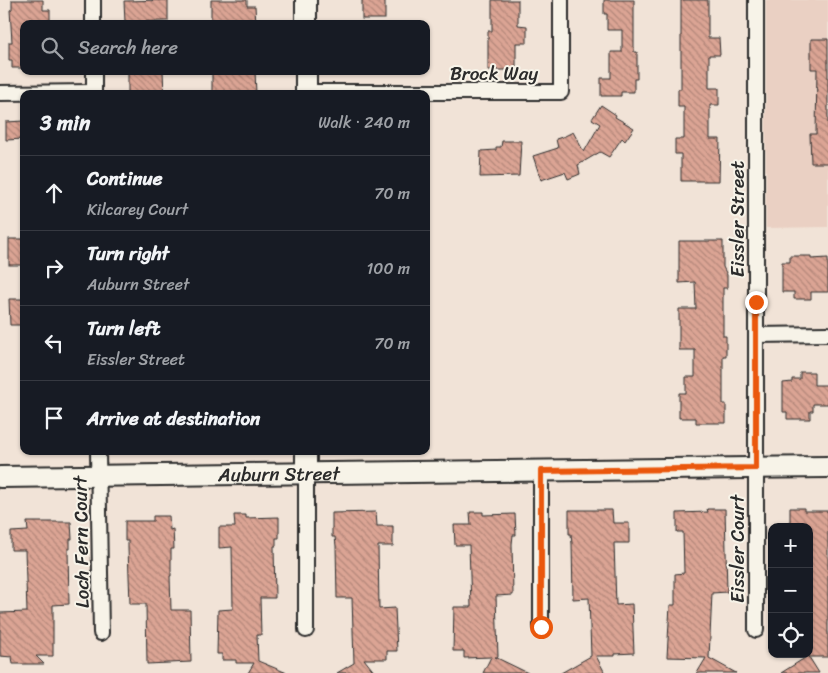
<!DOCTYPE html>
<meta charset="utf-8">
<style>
body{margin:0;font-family:Sriracha,sans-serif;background:#20242c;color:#f1f3f6}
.controls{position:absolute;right:15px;bottom:15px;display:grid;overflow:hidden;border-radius:10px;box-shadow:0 1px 4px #0004}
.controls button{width:45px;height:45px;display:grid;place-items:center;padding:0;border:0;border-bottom:1px solid #363941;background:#171b24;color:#f1f3f6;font:25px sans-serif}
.stop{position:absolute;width:15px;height:15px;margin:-11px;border:4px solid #ea580c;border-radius:50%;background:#fff}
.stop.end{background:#ea580c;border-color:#fff;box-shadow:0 1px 5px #0008}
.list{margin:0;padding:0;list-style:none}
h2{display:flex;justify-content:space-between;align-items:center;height:65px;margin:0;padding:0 20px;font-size:21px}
h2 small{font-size:16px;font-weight:400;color:#9ea1a6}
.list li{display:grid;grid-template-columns:32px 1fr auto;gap:15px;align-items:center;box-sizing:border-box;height:75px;padding:0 20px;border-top:1px solid #363941}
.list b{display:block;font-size:19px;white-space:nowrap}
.list p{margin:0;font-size:16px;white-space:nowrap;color:#9ea1a6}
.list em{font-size:16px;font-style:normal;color:#9ea1a6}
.icon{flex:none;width:28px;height:28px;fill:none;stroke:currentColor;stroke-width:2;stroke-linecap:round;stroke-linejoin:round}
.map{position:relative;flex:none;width:828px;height:673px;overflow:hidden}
.search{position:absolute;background:#171b24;box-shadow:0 1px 4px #0004;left:20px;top:20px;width:410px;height:55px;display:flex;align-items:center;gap:12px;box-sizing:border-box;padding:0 18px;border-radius:10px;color:#9ea1a6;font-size:19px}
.panel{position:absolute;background:#171b24;box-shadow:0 1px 4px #0004;left:20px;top:90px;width:410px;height:365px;border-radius:10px}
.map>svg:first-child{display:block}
</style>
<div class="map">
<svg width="828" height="673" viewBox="0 0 828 673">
<defs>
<pattern id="building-back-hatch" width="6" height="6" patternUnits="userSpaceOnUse" patternTransform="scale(1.25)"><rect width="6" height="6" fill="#dba494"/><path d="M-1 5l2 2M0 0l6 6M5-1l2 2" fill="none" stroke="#b28679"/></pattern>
</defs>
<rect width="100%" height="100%" fill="#f1e3d7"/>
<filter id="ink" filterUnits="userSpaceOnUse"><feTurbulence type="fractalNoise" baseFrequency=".02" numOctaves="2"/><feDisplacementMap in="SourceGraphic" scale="10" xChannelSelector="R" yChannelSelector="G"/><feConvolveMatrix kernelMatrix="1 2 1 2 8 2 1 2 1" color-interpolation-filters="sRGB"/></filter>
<g filter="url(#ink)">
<polygon fill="#ead0c3" points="766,0 828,0 828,227 766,228"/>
<g fill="url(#building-back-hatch)" stroke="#2b2b2b">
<polygon points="12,0 43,0 43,10 50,10 50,24 24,24 24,68 12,68 12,60 9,60 9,42 12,42 10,10 12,9"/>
<polygon points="168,0 168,21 125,22 124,1"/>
<polygon points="211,0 247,0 247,6 255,6 256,24 211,24"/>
<rect x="362" y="0" width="23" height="19"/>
<polygon points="492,0 518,0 518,25 527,26 527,43 516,43 516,70 488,70 488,31 492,31"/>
<polygon points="604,0 634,0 634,52 637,52 637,79 634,79 634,92 621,92 621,96 601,96 601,78 611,78 611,52 622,52 622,30 607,30 607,14 604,14"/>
<polygon points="681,0 708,0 708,38 719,38 720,55 709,55 709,88 719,88 719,105 710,105 710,139 720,139 719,181 681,181 681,154 675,154 675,139 684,139 684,107 678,107 678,89 681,89"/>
<polygon points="811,39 828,39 828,163 811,163 810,134 816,134 817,69 811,69"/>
<polygon points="128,71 163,71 164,94 128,94"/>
<polygon points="212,71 255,71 256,94 212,94"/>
<polygon points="601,105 616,115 615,117 634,128 625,141 622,138 609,157 600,152 578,165 580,174 568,179 565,172 541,180 533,156 558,148 556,139 565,136 573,132 584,152 600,124 592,119"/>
<polygon points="24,121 24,139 6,140 6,122"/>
<polygon points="502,141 521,141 519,176 480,177 481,151 496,150 496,147 501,147"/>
<rect x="9" y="239" width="15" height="26"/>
<polygon points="679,241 723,241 723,267 727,275 727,288 723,288 723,336 726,336 726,356 723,356 723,404 726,404 726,423 696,423 696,418 679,418 679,393 686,393 686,377 695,377 695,350 679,350 679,309 696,309 695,282 679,283"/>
<polygon points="790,256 811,256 811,259 828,258 828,292 811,292 811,299 794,299 794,292 782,292 782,262 790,262"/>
<polygon points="9,299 24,299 23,325 10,325"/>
<polygon points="800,372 814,372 814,385 828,385 828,404 813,404 813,411 810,411 810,419 787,419 787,412 783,412 783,383 792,382 792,379 800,379"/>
<polygon points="790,508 804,508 804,511 828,511 828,657 809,657 819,673 781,673 808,656 809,657 809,527 790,527"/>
<polygon points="707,509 725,509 727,592 712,593 709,658 736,673 697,673 706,658 667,657 670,605 675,605 675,574 684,573 683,532 677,532 677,513 708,512"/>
<polygon points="569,510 612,510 613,523 629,523 629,543 614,543 616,605 632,604 634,653 615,654 615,656 596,656 605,673 561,673 591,656 589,598 573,599 572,544 571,534 569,534"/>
<polygon points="376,512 377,526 393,526 393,546 378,546 379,609 395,608 397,651 387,651 387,659 364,659 375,673 337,673 354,663 352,598 337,598 336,546 335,537 332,537 332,513"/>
<polygon points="470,512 483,512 483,515 515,514 516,535 513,535 512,544 513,595 496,596 498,657 495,657 528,673 483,673 491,657 464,658 464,651 453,651 454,607 471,607 469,545 455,545 454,525 471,525"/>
<polygon points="234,515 246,515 246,518 279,517 279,538 276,538 276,546 274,546 275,598 260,598 261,635 257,635 258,661 287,673 248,673 254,663 236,663 236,660 222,660 222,654 217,654 218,610 233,609 232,547 219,548 219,527 235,527"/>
<polygon points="153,516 169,516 170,530 173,529 174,549 171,549 171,576 170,576 171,610 190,610 191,662 147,664 146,604 130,604 128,548 128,541 125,541 125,521 153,521"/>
<polygon points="27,522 71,522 72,539 70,539 70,549 68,549 69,604 53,605 53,656 36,656 44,664 13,664 12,657 0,656 0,613 27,612 25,550 11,550 11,532 28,531"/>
</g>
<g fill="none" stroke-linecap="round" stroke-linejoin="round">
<defs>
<g id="street">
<polyline points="93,0 93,24"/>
<polyline points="756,0 756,630"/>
<polyline points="94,71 94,94"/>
<polyline points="306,92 561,92 561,0"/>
<polyline points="0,93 94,92"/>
<polyline points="756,335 828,334"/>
<polyline points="98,451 101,633"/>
<polyline points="541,471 541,627"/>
<polyline points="306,474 306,630"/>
</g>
<g id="secondary">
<polyline points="306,0 306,24"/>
<polyline points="306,71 306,94"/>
<polyline points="306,451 306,474"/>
<path id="s1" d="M0 477 828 467"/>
</g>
</defs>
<use href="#street" stroke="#2b2b2b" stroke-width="18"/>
<use href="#secondary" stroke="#2b2b2b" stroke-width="24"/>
<use href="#street" stroke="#f7f3e8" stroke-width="14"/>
<use href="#secondary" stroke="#f7f3e8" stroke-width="20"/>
</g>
</g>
<g fill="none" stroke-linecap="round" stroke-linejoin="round" filter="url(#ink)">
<polyline stroke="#ea580c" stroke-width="6" points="541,627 541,471 756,468 756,302"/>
</g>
<g text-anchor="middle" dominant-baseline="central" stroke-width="4" stroke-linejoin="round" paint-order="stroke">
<g font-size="19" fill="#2b2b2b" stroke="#f7f3e8">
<text x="494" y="73">Brock Way</text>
<text transform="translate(737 219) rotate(-90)">Eissler Street</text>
<text stroke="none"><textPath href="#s1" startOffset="279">Auburn Street</textPath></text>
<text transform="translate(81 542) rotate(-91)">Loch Fern Court</text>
<text transform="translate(737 549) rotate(-90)">Eissler Court</text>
</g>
</g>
</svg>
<div class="controls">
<button>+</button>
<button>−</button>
<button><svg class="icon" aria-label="locate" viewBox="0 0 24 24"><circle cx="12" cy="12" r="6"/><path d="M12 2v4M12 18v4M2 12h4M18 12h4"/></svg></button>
</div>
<div class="stop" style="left:541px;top:627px"></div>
<div class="stop end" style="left:756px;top:302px"></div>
<div class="search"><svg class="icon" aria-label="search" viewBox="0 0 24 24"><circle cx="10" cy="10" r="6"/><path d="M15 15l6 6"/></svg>Search here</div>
<section class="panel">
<h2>3 min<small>Walk · 240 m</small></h2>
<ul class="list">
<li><svg class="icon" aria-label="ahead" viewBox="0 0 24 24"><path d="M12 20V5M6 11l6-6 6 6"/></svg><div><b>Continue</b><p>Kilcarey Court</p></div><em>70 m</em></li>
<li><svg class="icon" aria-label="right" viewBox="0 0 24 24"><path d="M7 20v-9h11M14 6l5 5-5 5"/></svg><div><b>Turn right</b><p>Auburn Street</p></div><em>100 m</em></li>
<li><svg class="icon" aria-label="left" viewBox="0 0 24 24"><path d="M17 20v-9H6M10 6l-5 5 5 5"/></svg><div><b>Turn left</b><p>Eissler Street</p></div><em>70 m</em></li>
<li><svg class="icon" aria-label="arrive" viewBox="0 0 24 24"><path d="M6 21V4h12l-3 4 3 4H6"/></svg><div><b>Arrive at destination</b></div></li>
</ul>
</section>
</div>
